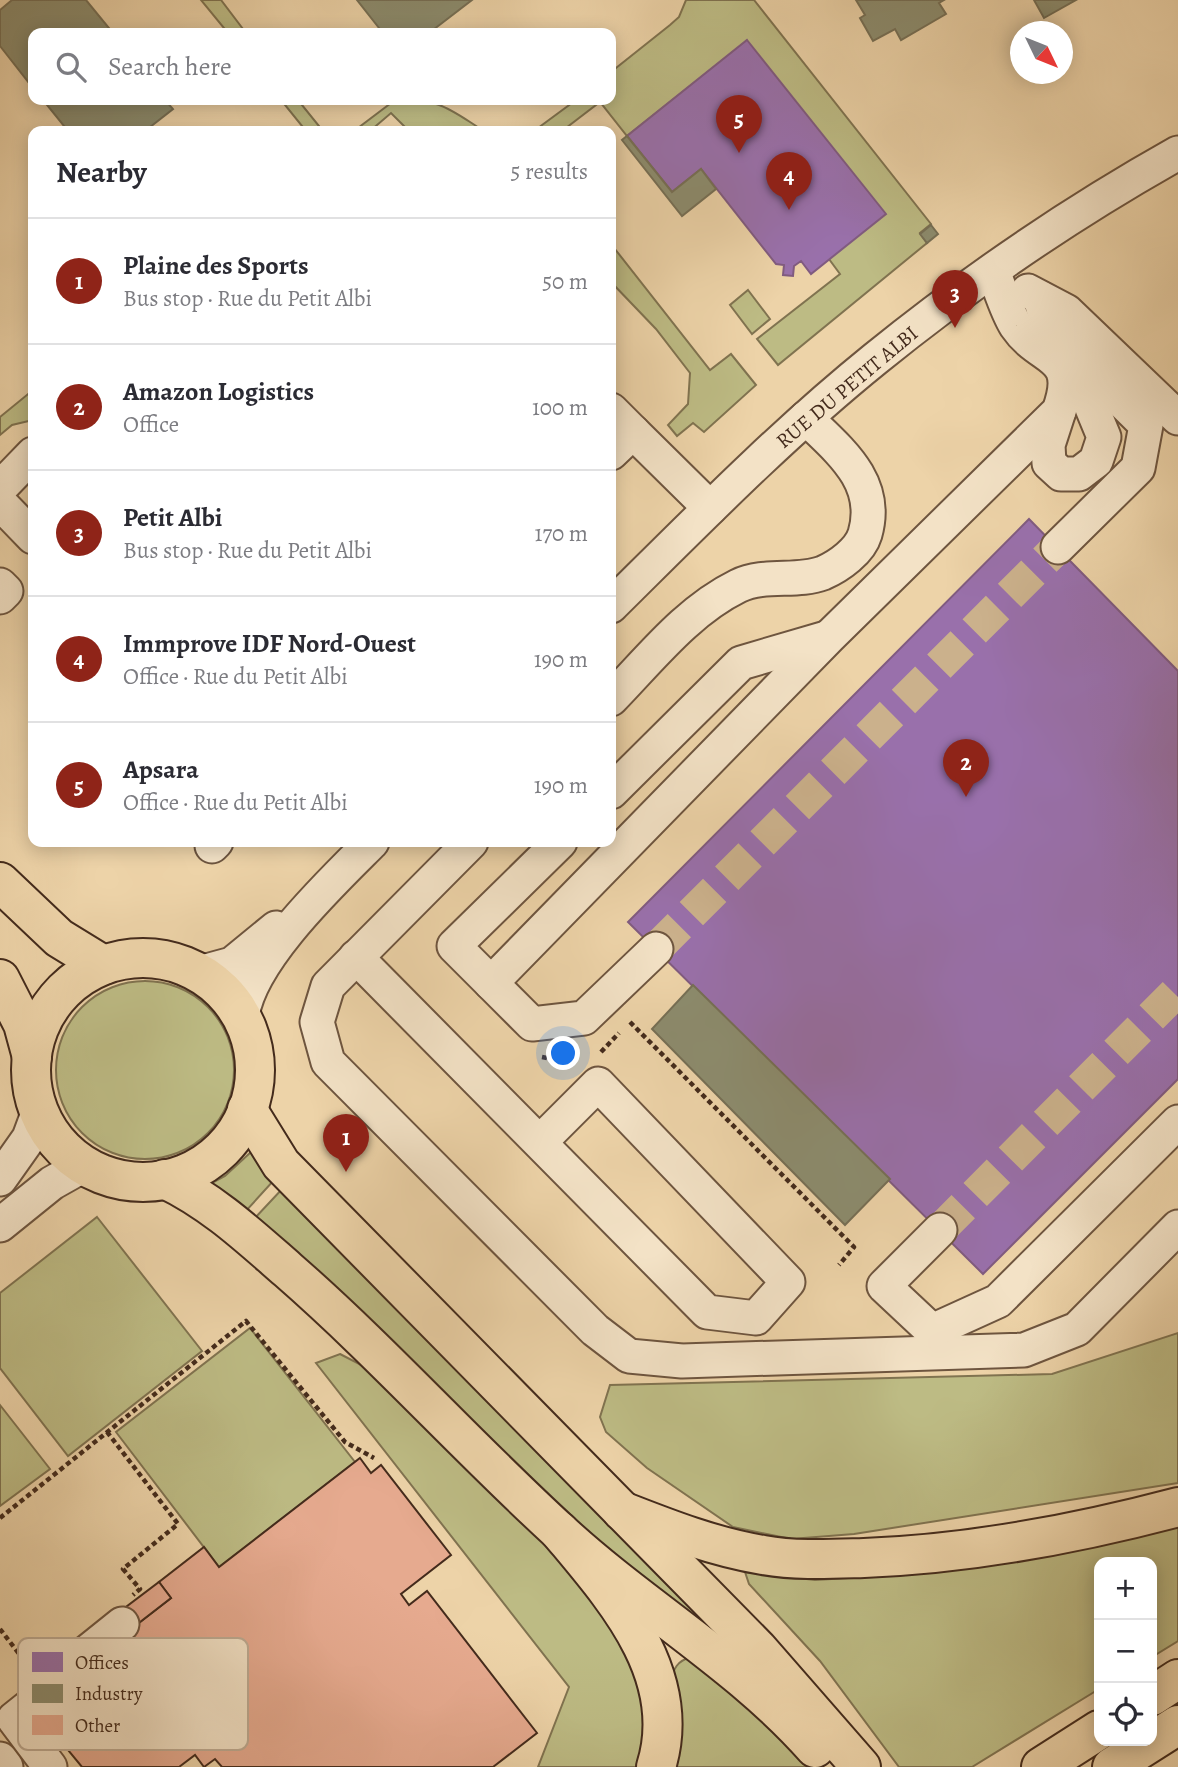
<!DOCTYPE html>
<meta charset="utf-8">
<style>
body{margin:0;font-family:Alegreya,serif;background:#f2f2f3;color:#2b2b33}
.controls{position:absolute;right:21px;bottom:21px;display:grid;overflow:hidden;border-radius:14px;box-shadow:0 4px 18px #0003}
.controls button{width:63px;height:63px;display:grid;place-items:center;padding:0;border:0;border-bottom:2px solid #e1e1e2;background:#fff;color:#2b2b33;font:35px sans-serif}
.compass{position:absolute;left:1010px;top:21px;width:63px;height:63px;border-radius:50%;background:#fff;box-shadow:0 4px 18px #0003;rotate:133deg}
.you{position:absolute;left:564px;top:1054px;width:24px;height:24px;margin:-18px;border:5px solid #fff;border-radius:50%;background:#1a73e8;box-shadow:0 0 0 10px #1a73e833}
.badge{display:grid;place-items:center;width:46px;height:46px;border-radius:50%;background:#8f2418;color:#fff;font-size:23px;font-weight:700}
.pin{position:absolute;translate:-50% -58px;filter:drop-shadow(0 2px 4px #0008)}
.pin::after{content:'';position:absolute;top:37px;width:24px;height:21px;background:inherit;clip-path:polygon(0 0,100% 0,50% 100%)}
.list{margin:0;padding:0;list-style:none}
h2{display:flex;justify-content:space-between;align-items:center;height:91px;margin:0;padding:0 28px;font-size:30px}
h2 small{font-size:23px;font-weight:400;color:#7c7c81}
.list li{display:grid;grid-template-columns:46px 1fr auto;gap:21px;align-items:center;box-sizing:border-box;height:126px;padding:0 28px;border-top:2px solid #e1e1e2}
.list b{display:block;font-size:26px;white-space:nowrap}
.list p{margin:0;font-size:23px;white-space:nowrap;color:#7c7c81}
.list em{font-size:23px;font-style:normal;color:#7c7c81}
.icon{flex:none;width:38px;height:38px;fill:none;stroke:currentColor;stroke-width:2;stroke-linecap:round;stroke-linejoin:round}
.map{position:relative;flex:none;width:1178px;height:1767px;overflow:hidden}
.search{position:absolute;background:#fff;box-shadow:0 4px 18px #0003;left:28px;top:28px;width:588px;height:77px;display:flex;align-items:center;gap:18px;box-sizing:border-box;padding:0 24px;border-radius:14px;color:#7c7c81;font-size:26px}
.panel{position:absolute;background:#fff;box-shadow:0 4px 18px #0003;left:28px;top:126px;width:588px;height:721px;border-radius:14px}
.map>svg:first-child{display:block}
</style>
<div class="map">
<svg width="1178" height="1767" viewBox="0 0 1178 1767">
<rect width="100%" height="100%" fill="#edd3a8"/>
<filter id="stains"><feTurbulence type="fractalNoise" baseFrequency=".00286" numOctaves="4"/><feColorMatrix values="0 0 0 0 .2 0 0 0 0 .09 0 0 0 0 .02 0 0 0 .5 -.17"/></filter>
<radialGradient id="worn" r=".72"><stop offset=".6" stop-color="#630" stop-opacity="0"/><stop offset="1" stop-color="#630" stop-opacity=".3"/></radialGradient>
<g fill="#bdbb84" stroke="#807350" stroke-width="2">
<polygon points="201,0 221,0 246,33 228,33"/>
<polygon points="686,0 754,0 931,224 920,233 927,243 778,365 757,339 840,274 829,259 747,41 627,136 600,102 562,131 534,131 576,100 611,100 611,72 670,25 679,17"/>
<polygon points="281,100 298,100 323,131 306,131"/>
<path d="M395 100C443 100 446 107 484 131H409L391 113 370 131H354Z"/>
<polygon points="611,244 710,370 731,354 756,385 704,432 693,423 677,436 668,425 688,404 690,373 656,329 611,282"/>
<polygon points="748,290 770,319 752,334 730,305"/>
<polygon points="33,390 33,420 12,425 0,435 0,417"/>
<circle cx="145" cy="1070" r="89"/>
<polygon points="251,1152 275,1179 245,1212 210,1184 225,1176"/>
<polygon points="284,1187 747,1663 645,1592 254,1219"/>
<polygon points="97,1217 202,1351 68,1456 0,1368 0,1293"/>
<polygon points="250,1328 355,1462 219,1567 116,1432"/>
<polygon points="1178,1333 1178,1483 854,1534 791,1539 733,1527 647,1468 606,1432 600,1417 610,1385 1052,1374"/>
<polygon points="340,1354 373,1371 601,1601 644,1689 642,1767 538,1767 569,1687 316,1363"/>
<polygon points="0,1405 50,1469 0,1506"/>
<polygon points="1178,1526 1178,1641 1152,1657 1152,1562 1099,1562 1099,1689 972,1767 899,1767 820,1661 749,1584 745,1572 815,1580 882,1576"/>
<path d="M691 1657 765 1712 813 1767H667L670 1682C674 1668 677 1661 691 1657Z"/>
</g>
<g fill="#9970ab" stroke="#805b80" stroke-width="2">
<polygon points="747,40 886,214 811,274 801,261 794,266 793,276 783,275 784,265 776,264 701,169 672,192 627,136"/>
<polygon points="1029,519 1178,671 1178,1079 983,1274 628,922"/>
</g>
<g fill="#8c8c6e" stroke="#766f55" stroke-width="2">
<polygon points="12,0 86,0 113,33 33,33 33,88 0,46 0,10"/>
<polygon points="357,0 472,0 429,33 383,33"/>
<polygon points="856,0 944,0 939,3 946,14 901,40 895,29 873,41 860,18 865,15"/>
<polygon points="1034,0 1076,0 1044,18"/>
<polygon points="43,100 165,100 173,109 145,131 68,131"/>
<polygon points="627,136 672,192 701,169 716,189 682,216 622,140"/>
<polygon points="931,225 938,234 927,243 920,234"/>
<polygon points="693,985 890,1179 845,1225 652,1029"/>
</g>
<g fill="#e6aa8f" stroke="#442b1c" stroke-width="2">
<polygon points="360,1458 371,1473 381,1465 451,1555 401,1594 409,1605 427,1591 537,1733 493,1767 222,1767 215,1759 204,1767 195,1755 179,1767 82,1767 63,1744 87,1725 57,1686 171,1598 159,1582 204,1547 219,1567"/>
<polygon points="159,1582 171,1598 131,1629 118,1613"/>
</g>
<g fill="none" stroke-linecap="round" stroke-linejoin="round">
<g stroke="#cbb18c" stroke-width="33" stroke-dasharray="33 17" stroke-linecap="butt">
<polyline points="656,949 1058,547"/>
<polyline points="940,1230 1178,990"/>
</g>
<defs>
<g id="minor">
<polyline points="1028,291 1066,311 1178,418"/>
<polyline points="1040,298 1049,329 1146,425 1138,468 1058,547"/>
<polyline points="611,410 633,432 611,453"/>
<polyline points="1059,411 1048,445 1049,463 1061,474 1079,474 1096,461 1104,437 1092,408 1089,369"/>
<polyline points="633,432 710,508"/>
<polyline points="0,488 33,454"/>
<polyline points="0,503 33,537"/>
<polyline points="0,585 6,591 0,597"/>
<path d="M611 606C697 521 781 435 875 359 970 282 1071 213 1178 153"/>
<path d="M611 699C650 659 687 611 738 586 765 573 797 583 823 573 839 566 860 551 865 534 880 482 840 451 806 418"/>
<polyline points="611,792 741,663 826,638"/>
<polyline points="471,842 328,986 317,1022 328,1062 595,1330 629,1356 682,1361 1024,1350 1077,1329 1178,1227"/>
<polyline points="212,846 216,842"/>
<path d="M656 949 584 1018 532 1024 491 983 829 637 1059 411C1080 352 1041 363 1016 326 1006 310 1000 288 993 271"/>
<polyline points="356,957 707,1312 756,1318 788,1282 598,1084 541,1141"/>
<polyline points="199,973 232,964 276,928"/>
<polyline points="491,983 454,946 560,842"/>
<path d="M242 1017C249 960 332 882 372 842"/>
<polyline points="0,1179 29,1138 39,1111"/>
<polyline points="0,1225 52,1183 84,1165"/>
<polyline points="940,1230 884,1286 932,1331 998,1301 1178,1122"/>
<polyline points="0,1759 6,1767"/>
<polyline points="50,1767 14,1719 49,1691 51,1681 122,1624"/>
</g>
<g id="major">
<polyline points="0,882 59,938 103,965"/>
<circle cx="143" cy="1070" r="112"/>
<polyline points="0,979 23,1024 32,1057"/>
<polyline points="247,1109 281,1164 758,1649 861,1767"/>
<path d="M165 1179C213 1202 249 1236 288 1270 383 1353 467 1447 560 1532 641 1607 742 1665 815 1748"/>
</g>
<g id="highway">
<path d="M622 1511C668 1529 714 1547 763 1555 796 1561 831 1559 864 1558 969 1554 1076 1534 1178 1507"/>
<path d="M559 1531C613 1596 685 1674 656 1767"/>
<polyline points="1152,1696 1178,1679"/>
<polyline points="1041,1767 1099,1730"/>
<polyline points="1112,1767 1178,1725"/>
</g>
</defs>
<use href="#minor" stroke="#6e553f" stroke-width="37"/>
<use href="#major" stroke="#442b1c" stroke-width="42"/>
<use href="#highway" stroke="#442b1c" stroke-width="42"/>
<g stroke="#442b1c" stroke-width="4.5" stroke-dasharray="5 3.5" stroke-linecap="butt">
<polyline points="630,1022 854,1247 839,1265"/>
<polyline points="601,1052 619,1033"/>
<polyline points="542,1057 574,1063"/>
<polyline points="107,1432 178,1524 123,1569 140,1589 133,1595"/>
<polyline points="0,1518 246,1321 345,1442 374,1458"/>
<polyline points="0,1629 26,1663"/>
</g>
<use href="#minor" stroke="#f3e2c6" stroke-width="33"/>
<use href="#major" stroke="#edd3a8" stroke-width="38"/>
<use href="#highway" stroke="#edd3a8" stroke-width="38"/>
</g>
<g text-anchor="middle" dominant-baseline="central" stroke-width="7" stroke-linejoin="round" paint-order="stroke">
<g font-size="21" fill="#442b1c" stroke="#f3e2c6">
<text transform="translate(847 387) rotate(-40)">RUE DU PETIT ALBI</text>
</g>
</g>
<rect x="18" y="1638" width="230" height="112" rx="10" fill="#f3e2c6" stroke="#beab93" stroke-width="2"/>
<rect x="32" y="1652" width="31" height="20" fill="#9970ab"/>
<rect x="32" y="1684" width="31" height="19" fill="#8c8c6e"/>
<rect x="32" y="1715" width="31" height="20" fill="#e6aa8f"/>
<g font-size="19" fill="#442b1c">
<text x="75" y="1669">Offices</text>
<text x="75" y="1700">Industry</text>
<text x="75" y="1732">Other</text>
</g>
<rect width="100%" height="100%" filter="url(#stains)"/>
<rect width="100%" height="100%" fill="url(#worn)"/>
</svg>
<div class="controls">
<button>+</button>
<button>−</button>
<button><svg class="icon" aria-label="locate" viewBox="0 0 24 24"><circle cx="12" cy="12" r="6"/><path d="M12 2v4M12 18v4M2 12h4M18 12h4"/></svg></button>
</div>
<svg class="compass" viewBox="-18 -18 36 36"><path d="M0-13l5 13h-10z" fill="#e53935"/><path d="M0 13l5-13h-10z" fill="#7c7c81"/></svg>
<div class="you"></div>
<div class="pin badge" style="left:346px;top:1172px">1</div>
<div class="pin badge" style="left:966px;top:797px">2</div>
<div class="pin badge" style="left:955px;top:328px">3</div>
<div class="pin badge" style="left:789px;top:210px">4</div>
<div class="pin badge" style="left:739px;top:153px">5</div>
<div class="search"><svg class="icon" aria-label="search" viewBox="0 0 24 24"><circle cx="10" cy="10" r="6"/><path d="M15 15l6 6"/></svg>Search here</div>
<section class="panel">
<h2>Nearby<small>5 results</small></h2>
<ul class="list">
<li><span class="badge">1</span><div><b>Plaine des Sports</b><p>Bus stop · Rue du Petit Albi</p></div><em>50 m</em></li>
<li><span class="badge">2</span><div><b>Amazon Logistics</b><p>Office</p></div><em>100 m</em></li>
<li><span class="badge">3</span><div><b>Petit Albi</b><p>Bus stop · Rue du Petit Albi</p></div><em>170 m</em></li>
<li><span class="badge">4</span><div><b>Immprove IDF Nord-Ouest</b><p>Office · Rue du Petit Albi</p></div><em>190 m</em></li>
<li><span class="badge">5</span><div><b>Apsara</b><p>Office · Rue du Petit Albi</p></div><em>190 m</em></li>
</ul>
</section>
</div>
